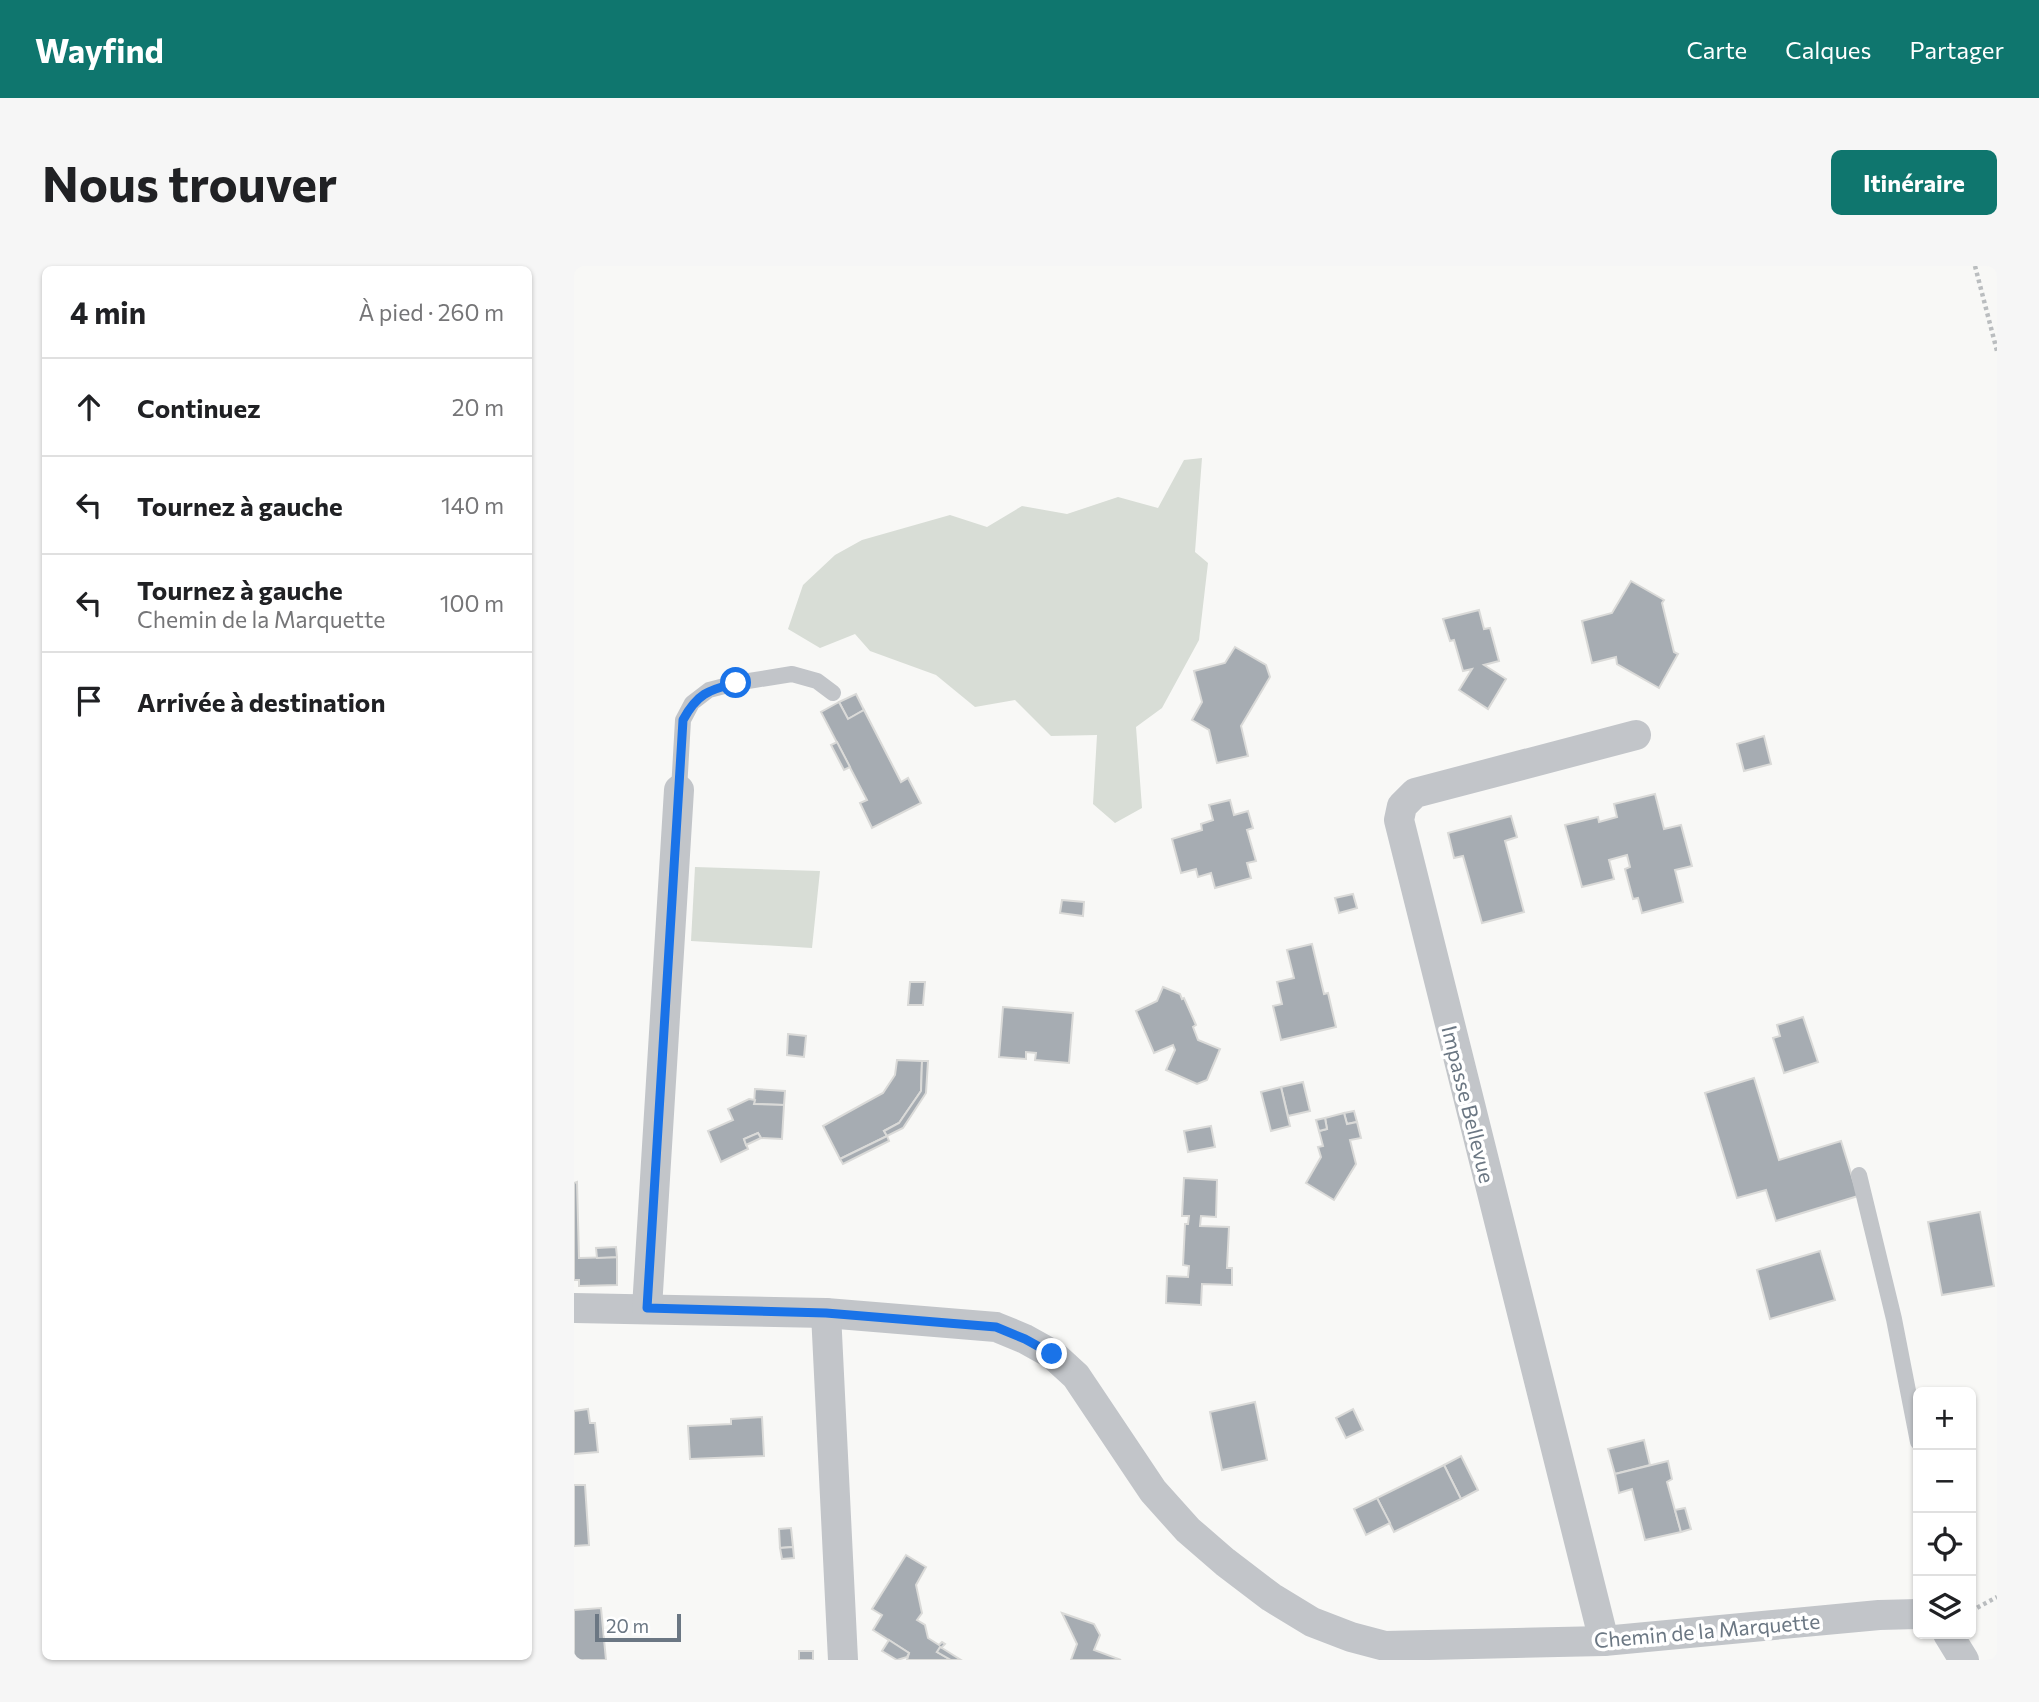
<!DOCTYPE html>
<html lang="fr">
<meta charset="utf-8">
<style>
body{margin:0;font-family:Commissioner,sans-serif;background:#f6f6f6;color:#202124}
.controls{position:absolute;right:21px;bottom:21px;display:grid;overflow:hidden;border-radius:10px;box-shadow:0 2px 5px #0004}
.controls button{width:63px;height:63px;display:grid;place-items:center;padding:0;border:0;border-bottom:2px solid #e0e0e0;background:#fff;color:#202124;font:35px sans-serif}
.scale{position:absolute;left:21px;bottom:18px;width:86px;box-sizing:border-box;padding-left:7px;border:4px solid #6b7783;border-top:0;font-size:19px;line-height:24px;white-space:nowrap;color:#6b7783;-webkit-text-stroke:5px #fff;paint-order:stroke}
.stop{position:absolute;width:21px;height:21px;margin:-16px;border:5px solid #1a73e8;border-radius:50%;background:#fff}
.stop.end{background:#1a73e8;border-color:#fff;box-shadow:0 2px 7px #0008}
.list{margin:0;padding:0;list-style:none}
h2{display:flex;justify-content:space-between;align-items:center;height:91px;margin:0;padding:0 28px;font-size:30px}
h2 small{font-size:23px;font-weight:400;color:#757577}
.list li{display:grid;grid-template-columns:46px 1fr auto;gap:21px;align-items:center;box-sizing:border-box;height:98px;padding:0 28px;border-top:2px solid #e0e0e0}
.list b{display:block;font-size:26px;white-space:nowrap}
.list p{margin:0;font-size:23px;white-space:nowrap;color:#757577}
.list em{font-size:23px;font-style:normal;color:#757577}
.icon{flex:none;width:38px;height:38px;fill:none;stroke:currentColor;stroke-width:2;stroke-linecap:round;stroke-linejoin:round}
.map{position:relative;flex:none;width:1423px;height:1394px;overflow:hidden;border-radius:10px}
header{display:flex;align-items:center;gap:42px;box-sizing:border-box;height:98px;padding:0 35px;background:#0f766e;color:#fff}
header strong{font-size:33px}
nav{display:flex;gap:38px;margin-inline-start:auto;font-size:24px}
.intro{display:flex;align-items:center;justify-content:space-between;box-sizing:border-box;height:168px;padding:0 42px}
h1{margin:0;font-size:49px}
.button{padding:18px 32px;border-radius:10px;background:#0f766e;color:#fff;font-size:24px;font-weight:700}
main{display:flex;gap:42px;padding:0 42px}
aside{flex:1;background:#fff;border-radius:10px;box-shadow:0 2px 5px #0004}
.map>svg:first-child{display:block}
</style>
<header>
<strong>Wayfind</strong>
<nav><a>Carte</a><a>Calques</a><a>Partager</a></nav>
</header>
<div class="intro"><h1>Nous trouver</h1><a class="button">Itinéraire</a></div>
<main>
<aside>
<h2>4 min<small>À pied · 260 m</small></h2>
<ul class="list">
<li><svg class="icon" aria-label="ahead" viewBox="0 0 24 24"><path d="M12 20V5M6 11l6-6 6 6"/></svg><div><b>Continuez</b></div><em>20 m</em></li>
<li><svg class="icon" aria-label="left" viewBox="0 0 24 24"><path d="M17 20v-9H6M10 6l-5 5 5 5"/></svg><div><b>Tournez à gauche</b></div><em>140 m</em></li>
<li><svg class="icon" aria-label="left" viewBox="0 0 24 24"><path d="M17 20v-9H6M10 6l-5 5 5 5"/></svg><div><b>Tournez à gauche</b><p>Chemin de la Marquette</p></div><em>100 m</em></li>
<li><svg class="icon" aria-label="arrive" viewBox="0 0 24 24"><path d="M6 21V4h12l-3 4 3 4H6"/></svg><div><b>Arrivée à destination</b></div></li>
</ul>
</aside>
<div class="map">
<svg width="1423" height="1394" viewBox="0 0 1423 1394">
<rect width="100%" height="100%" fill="#f8f8f6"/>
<g fill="#d8ddd6">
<polygon points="628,192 621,286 634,297 625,374 588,442 562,461 568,542 541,557 519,538 523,469 477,470 441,434 401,441 362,409 296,385 281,368 246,382 214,363 229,319 261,289 288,274 376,249 413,261 448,240 493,248 544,231 584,242 610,194"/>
<polygon points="121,601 246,605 238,682 117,675"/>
</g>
<g fill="#a6acb2" stroke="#dadad8" stroke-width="2">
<polygon points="1057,315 1090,334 1088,337 1100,386 1104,388 1085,422 1043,398 1042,391 1018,397 1008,355 1038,347"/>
<polygon points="905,344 910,363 916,362 925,395 910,399 932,413 914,443 885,424 898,403 889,405 880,374 876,375 869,353"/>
<polygon points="661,381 692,399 696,411 667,460 674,490 643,497 635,464 618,454 628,436 620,405 651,397"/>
<polygon points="282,428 290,444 274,453 265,436"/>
<polygon points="265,436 274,453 290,444 327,516 334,512 347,537 298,562 286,537 293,534 247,446"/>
<polygon points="1190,470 1197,498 1170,505 1163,478"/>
<polygon points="263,476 276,501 270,504 257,479"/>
<polygon points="1081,528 1090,563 1107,559 1118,600 1101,604 1109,636 1068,647 1064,632 1059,633 1051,603 1056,601 1053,589 1035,594 1040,613 1008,621 991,559 1024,551 1025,556 1043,551 1040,538"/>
<polygon points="656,534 660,549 674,545 679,562 673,564 682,595 673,597 677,612 641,622 637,607 624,611 622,603 607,607 598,573 628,564 627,558 639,554 635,539"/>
<polygon points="937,550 943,571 931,575 950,646 908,657 889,590 880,592 874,567"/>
<polygon points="779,628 783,642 765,647 761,632"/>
<polygon points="488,634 510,636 509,650 486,647"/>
<polygon points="738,678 750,728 754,727 762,761 707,774 699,740 708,738 703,716 720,712 713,684"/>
<polygon points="336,716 351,716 349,739 334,739"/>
<polygon points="589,721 606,728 608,733 610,732 622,759 619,761 624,774 646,783 633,814 623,818 592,804 601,784 599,779 580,787 562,745 583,735"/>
<polygon points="429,741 499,747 495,797 461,794 462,787 452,786 452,793 425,791"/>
<polygon points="1229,751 1244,796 1210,807 1199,772 1206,770 1203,759"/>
<polygon points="214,768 232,770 230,791 213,789"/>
<polygon points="323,794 348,795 347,825 325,857 310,865 313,870 266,893 249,860 309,827 321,809"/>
<polygon points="348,795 354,795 352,827 329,862 313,870 310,865 325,857 347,825"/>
<polygon points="1180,812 1205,894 1267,875 1284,930 1202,955 1192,924 1163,932 1131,827"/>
<polygon points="729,816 736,845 714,850 707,821"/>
<polygon points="707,821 716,860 697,865 687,826"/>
<polygon points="181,823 211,825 210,839 180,838"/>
<polygon points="175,833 181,834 180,838 210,839 208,873 187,872 184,867 170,873 174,883 147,896 134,865 159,854 154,843"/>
<polygon points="780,845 783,856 773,858 770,847"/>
<polygon points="770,847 773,858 783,856 787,872 776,874 782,898 760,934 732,917 747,891 744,881 749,880 745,865 753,863 751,852"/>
<polygon points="751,852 753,863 745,865 742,854"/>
<polygon points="637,860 641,881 614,886 610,865"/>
<polygon points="184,867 187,872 172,879 170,873"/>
<polygon points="313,870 315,875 269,898 266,893"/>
<polygon points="610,912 643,914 642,951 627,950 626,960 655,961 653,1002 658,1002 658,1019 628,1018 627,1039 592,1037 593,1010 614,1011 615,1000 609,999 611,958 614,958 615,950 608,950"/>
<polygon points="3,916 5,992 43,991 43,1019 5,1020 5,1014 0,1014 0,917"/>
<polygon points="1406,946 1420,1020 1368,1029 1354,956"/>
<polygon points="42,981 43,991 23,992 22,982"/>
<polygon points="1246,985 1261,1034 1196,1053 1183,1004"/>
<polygon points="681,1136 693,1194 648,1204 636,1146"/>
<polygon points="14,1143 16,1157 21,1157 24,1186 0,1188 0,1145"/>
<polygon points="779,1143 789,1164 772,1172 762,1152"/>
<polygon points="188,1151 190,1190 116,1193 114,1160 157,1158 157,1153"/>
<polygon points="1070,1174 1076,1199 1041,1208 1034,1183"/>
<polygon points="887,1190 904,1224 887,1233 870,1199"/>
<polygon points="1094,1195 1098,1213 1093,1216 1107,1266 1071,1274 1058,1223 1045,1227 1041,1208"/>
<polygon points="870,1199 887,1233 820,1266 803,1232"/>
<polygon points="0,1219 11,1219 15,1279 0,1280"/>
<polygon points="803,1232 816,1257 792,1269 780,1243"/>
<polygon points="1111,1242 1117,1263 1107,1266 1101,1244"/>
<polygon points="217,1262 219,1281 206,1282 205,1263"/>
<polygon points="219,1281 220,1292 208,1293 206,1282"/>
<polygon points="332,1289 352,1301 342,1319 348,1347 343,1354 351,1359 354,1372 365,1379 368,1376 371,1378 363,1386 377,1394 333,1394 335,1387 299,1364 308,1349 298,1343"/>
<polygon points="27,1342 32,1394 0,1394 0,1344"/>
<polygon points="488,1347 520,1358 526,1369 520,1384 547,1394 497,1394 503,1378"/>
<polygon points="315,1374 335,1387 333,1391 323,1394 308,1385"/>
<polygon points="366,1381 368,1382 387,1394 377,1394 363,1386"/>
<rect x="225" y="1385" width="14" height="9"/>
</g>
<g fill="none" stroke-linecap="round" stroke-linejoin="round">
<g stroke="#babdbf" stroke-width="4.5" stroke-dasharray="3.5 3.5" stroke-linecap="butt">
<polyline points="1401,0 1423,85"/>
<polyline points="1397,1345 1423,1331"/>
</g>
<g stroke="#c2c5c9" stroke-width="16">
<polyline points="105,524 109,454 118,437 135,424 162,417 218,408 243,415 259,427"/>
<polyline points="1285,909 1320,1053 1344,1176"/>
</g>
<g stroke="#c2c5c9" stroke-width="30">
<polyline points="0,1042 252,1047 422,1061 451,1073 478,1088 502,1110 579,1225 614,1264 651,1296 697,1331 738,1356 777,1371 811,1380 1030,1375 1305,1349 1344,1348"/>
<polyline points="73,1042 105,524"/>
<polyline points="252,1047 269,1394"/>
<polyline points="1374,1368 1390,1394"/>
<polyline points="1030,1375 825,554 828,540 841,527 1062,469"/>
</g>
</g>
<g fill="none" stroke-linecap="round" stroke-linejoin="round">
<path stroke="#1a73e8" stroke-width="9" d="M162 417C134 424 123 428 109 454L73 1042 252 1047 422 1061 451 1073 478 1088"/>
</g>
<g text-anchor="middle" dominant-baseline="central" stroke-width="7" stroke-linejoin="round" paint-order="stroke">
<g font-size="21" fill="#6b7783" stroke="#fff">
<text transform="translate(895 838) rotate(76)">Impasse Bellevue</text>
<text transform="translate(1133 1364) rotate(-5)">Chemin de la Marquette</text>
</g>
</g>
</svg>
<div class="controls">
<button>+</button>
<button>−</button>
<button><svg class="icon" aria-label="locate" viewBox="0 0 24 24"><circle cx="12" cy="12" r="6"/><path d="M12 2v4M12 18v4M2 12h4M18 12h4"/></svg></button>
<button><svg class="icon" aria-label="layers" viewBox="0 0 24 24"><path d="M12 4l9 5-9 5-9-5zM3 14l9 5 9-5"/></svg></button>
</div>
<div class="scale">20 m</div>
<div class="stop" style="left:162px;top:417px"></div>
<div class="stop end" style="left:478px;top:1088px"></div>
</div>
</main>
